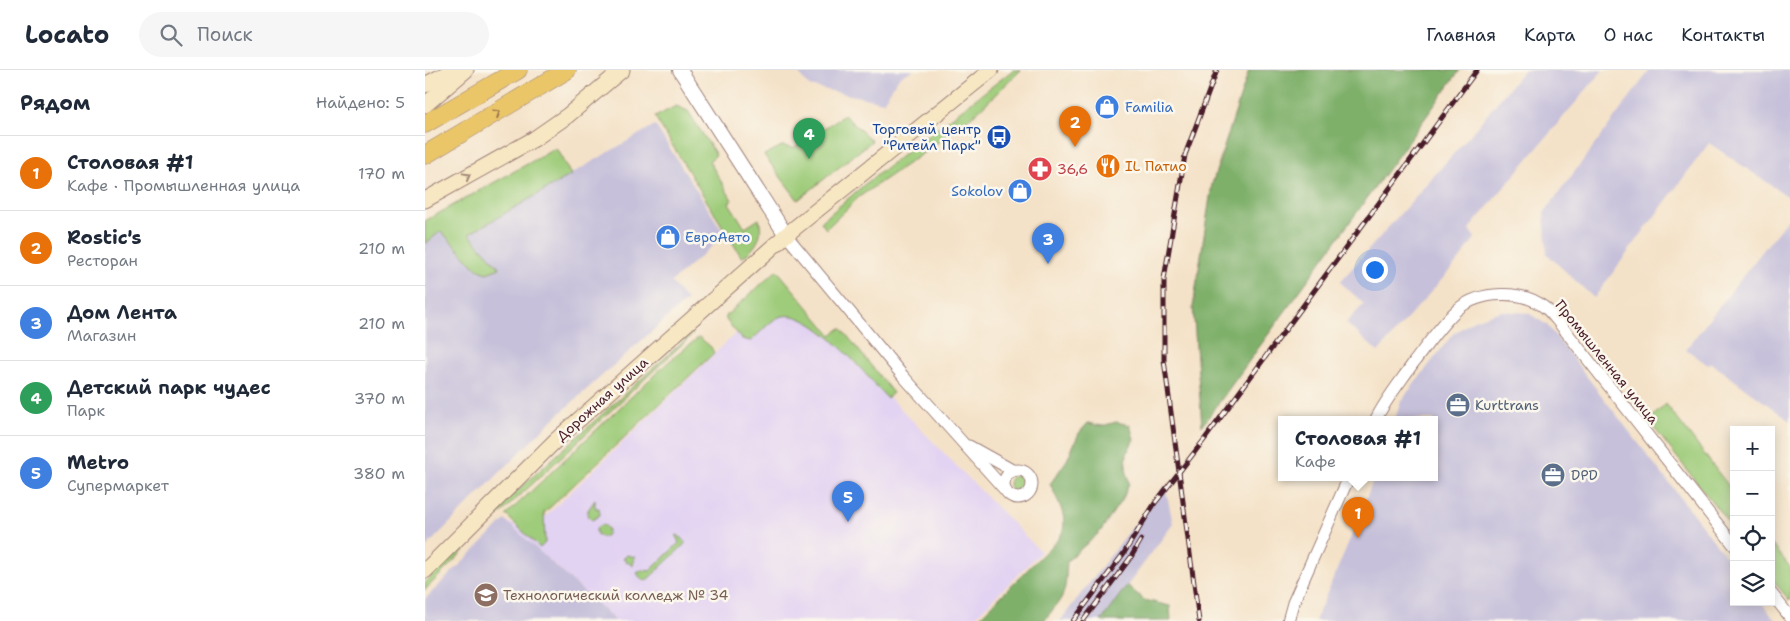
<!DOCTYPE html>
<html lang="ru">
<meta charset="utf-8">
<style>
body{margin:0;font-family:"Shantell Sans",sans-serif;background:#f6f6f7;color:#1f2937}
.controls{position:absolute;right:15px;bottom:15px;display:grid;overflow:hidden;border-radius:0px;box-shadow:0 2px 12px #0003}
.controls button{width:45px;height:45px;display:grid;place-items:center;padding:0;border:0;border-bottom:1px solid #e0e1e3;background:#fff;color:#1f2937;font:25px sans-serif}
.you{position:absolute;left:949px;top:199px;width:18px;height:18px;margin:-12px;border:4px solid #fff;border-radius:50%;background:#1a73e8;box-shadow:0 0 0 8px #1a73e833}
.badge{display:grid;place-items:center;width:32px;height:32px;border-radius:50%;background:#d1495b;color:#fff;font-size:16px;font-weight:700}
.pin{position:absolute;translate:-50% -41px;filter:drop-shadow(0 1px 2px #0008)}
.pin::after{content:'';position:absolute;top:26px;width:18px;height:15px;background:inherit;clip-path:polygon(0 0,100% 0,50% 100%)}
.popup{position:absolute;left:853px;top:346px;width:160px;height:65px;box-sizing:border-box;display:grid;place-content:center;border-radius:0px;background:#fff;filter:drop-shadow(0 1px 4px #0005);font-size:16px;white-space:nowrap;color:#747a83}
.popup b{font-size:19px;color:#1f2937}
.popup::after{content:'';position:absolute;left:50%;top:100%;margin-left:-10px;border:10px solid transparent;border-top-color:#fff}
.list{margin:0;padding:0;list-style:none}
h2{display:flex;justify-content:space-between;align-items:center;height:65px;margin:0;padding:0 20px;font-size:21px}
h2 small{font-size:16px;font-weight:400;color:#747a83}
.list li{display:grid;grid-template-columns:32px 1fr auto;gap:15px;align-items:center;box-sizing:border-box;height:75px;padding:0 20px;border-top:1px solid #e0e1e3}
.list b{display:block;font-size:19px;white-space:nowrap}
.list p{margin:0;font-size:16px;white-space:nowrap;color:#747a83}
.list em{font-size:16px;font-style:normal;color:#747a83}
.icon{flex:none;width:28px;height:28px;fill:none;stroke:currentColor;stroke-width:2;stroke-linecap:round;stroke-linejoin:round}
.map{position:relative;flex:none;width:1365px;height:551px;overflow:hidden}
header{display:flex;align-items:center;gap:30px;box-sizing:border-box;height:70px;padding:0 25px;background:#fff;border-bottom:1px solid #e0e1e3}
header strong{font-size:24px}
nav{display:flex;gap:28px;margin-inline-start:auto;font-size:18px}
.search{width:350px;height:45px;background:#f6f6f7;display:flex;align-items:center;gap:12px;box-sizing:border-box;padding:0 18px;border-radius:28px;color:#747a83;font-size:19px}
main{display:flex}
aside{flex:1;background:#fff}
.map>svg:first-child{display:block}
</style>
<header>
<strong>Locato</strong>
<div class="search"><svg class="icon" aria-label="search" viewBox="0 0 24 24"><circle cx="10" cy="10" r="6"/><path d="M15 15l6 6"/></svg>Поиск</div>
<nav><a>Главная</a><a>Карта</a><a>О нас</a><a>Контакты</a></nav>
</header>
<main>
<aside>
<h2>Рядом<small>Найдено: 5</small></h2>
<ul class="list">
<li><span class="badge" style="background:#e8710a">1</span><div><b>Столовая #1</b><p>Кафе · Промышленная улица</p></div><em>170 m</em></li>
<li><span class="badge" style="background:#e8710a">2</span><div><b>Rostic's</b><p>Ресторан</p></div><em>210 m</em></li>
<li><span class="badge" style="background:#3f7fe0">3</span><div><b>Дом Лента</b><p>Магазин</p></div><em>210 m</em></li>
<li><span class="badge" style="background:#2e9e5b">4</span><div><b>Детский парк чудес</b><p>Парк</p></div><em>370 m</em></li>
<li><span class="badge" style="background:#3f7fe0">5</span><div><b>Metro</b><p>Супермаркет</p></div><em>380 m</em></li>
</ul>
</aside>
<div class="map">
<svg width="1365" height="551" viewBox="0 0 1365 551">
<rect width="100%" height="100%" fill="#fbf7ec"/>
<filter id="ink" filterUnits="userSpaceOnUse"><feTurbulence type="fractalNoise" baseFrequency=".02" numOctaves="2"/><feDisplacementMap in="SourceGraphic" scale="10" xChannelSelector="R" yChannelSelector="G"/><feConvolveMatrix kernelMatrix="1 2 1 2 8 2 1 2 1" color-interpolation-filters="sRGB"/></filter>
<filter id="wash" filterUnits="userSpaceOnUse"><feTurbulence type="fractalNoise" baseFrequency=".0096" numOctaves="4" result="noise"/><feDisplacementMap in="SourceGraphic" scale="20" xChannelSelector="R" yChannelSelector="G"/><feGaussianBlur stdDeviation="1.12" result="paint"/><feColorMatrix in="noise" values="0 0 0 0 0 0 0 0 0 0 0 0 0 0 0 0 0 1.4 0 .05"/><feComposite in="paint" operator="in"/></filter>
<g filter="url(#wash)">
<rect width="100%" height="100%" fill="#f4e2c8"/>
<polygon fill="#e3d3f2" points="379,240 616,482 546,551 191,551 80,450 103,463 332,243"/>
<g fill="#c6c0da">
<polygon points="371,0 489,0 475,6 458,32 384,16"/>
<polygon points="1099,0 1178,0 1044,159 1050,168 1034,190 953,282 921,253 939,234 915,212 1045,65"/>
<polygon points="1225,0 1365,0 1365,128 1284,73 1169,228 1122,184 1119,143"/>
<polygon points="230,55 300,165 246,212 262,230 124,353 0,478 0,174 16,161 52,199 74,198 44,164"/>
<polygon points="1365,146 1365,351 1286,293 1283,295 1261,279"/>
<polygon points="1076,241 1103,243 1122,255 1309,497 1309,532 1336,532 1351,551 890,551 934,448 949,407 1009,407 1009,349 970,349 976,331 1028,264 1049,250"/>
<polygon points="740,415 748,454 676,551 635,551"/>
<polygon points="80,450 191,551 0,551 0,529"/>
</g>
<g fill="#9fcc7a" stroke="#747652">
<polygon points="588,0 596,0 551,43 507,77 434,127 401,159 396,152 440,114"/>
<path d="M251 36 263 41 291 85 284 91 307 130 304 133 320 158 334 149C339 166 331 178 317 188L230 47Z"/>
<polygon points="419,45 447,71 373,130 339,85 357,76 369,78"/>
<polygon points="131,78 146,105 44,164 75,198 62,203 52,199 16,161 0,174 0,151"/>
<path d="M352 200 406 265 416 258 468 323 462 328C443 308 384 231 352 248 343 253 334 264 326 271L317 269 301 250V246Z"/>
<polygon points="267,263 268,264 73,446 72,439"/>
<polygon points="274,267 286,277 289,283 119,443 120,473 115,478 81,445 242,293"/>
<polygon points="1241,334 1309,423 1309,460 1226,354 1226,348"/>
<circle cx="593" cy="414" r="9"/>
<polygon points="170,430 170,438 174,438 175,445 167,450 163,446 163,440"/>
<circle cx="177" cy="461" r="6"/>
<polygon points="47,464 53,466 0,520 0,513"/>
<polygon points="253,465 261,473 222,510 217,510 212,503 217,500 225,501 254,473 251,466"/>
<polygon points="1346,473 1365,497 1365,531 1346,508"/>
<polygon points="202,485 210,487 208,496 198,489"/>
</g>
<g fill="#7fb06a" stroke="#64684a">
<polygon points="824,0 1035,0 777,356 768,237 787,114"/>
<path d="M691 352 705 355 709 369 702 383 701 398 704 413 699 426 675 462 642 491C640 527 641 523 619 551H551L625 477C650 458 636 438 625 414L642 390 654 363 663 353 677 356Z"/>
<polygon points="702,515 719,530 745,536 746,551 676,551"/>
</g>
</g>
<g filter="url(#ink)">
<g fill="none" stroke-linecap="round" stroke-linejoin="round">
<defs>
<g id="minor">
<polyline points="361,165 478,306 580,420"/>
<path d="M951 349C961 329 976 311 989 292 1003 274 1016 254 1033 239 1055 221 1096 219 1119 237 1125 241 1130 248 1135 254L1309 475"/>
<polyline points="544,376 589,401"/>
<circle cx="593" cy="414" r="14"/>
<polyline points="1346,523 1365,547"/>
<polyline points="863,551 868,533 924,407"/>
</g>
<polyline id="tertiary" points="255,0 361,165"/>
<g id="secondary">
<polyline points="0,15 28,0"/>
<polyline points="0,35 41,0"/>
<polyline points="0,130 109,69 142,46 197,0"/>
<polyline points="0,501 131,370 361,165 566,0"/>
</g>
<g id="primary">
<polyline points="0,54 93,0"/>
<polyline points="0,85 142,0"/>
</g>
</defs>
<use href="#minor" stroke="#9f807a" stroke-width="13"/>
<use href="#tertiary" stroke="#9f807a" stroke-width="16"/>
<use href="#secondary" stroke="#9f807a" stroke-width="17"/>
<use href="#primary" stroke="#9f807a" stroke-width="19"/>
<use href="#minor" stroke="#fff" stroke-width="11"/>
<use href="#tertiary" stroke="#fff" stroke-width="14"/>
<use href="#secondary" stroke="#f7e8c3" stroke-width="15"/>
<use href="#primary" stroke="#eac669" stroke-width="18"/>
<defs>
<g id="rail">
<polyline points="648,551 699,483 730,433 779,370 1052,0"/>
<polyline points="658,551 706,487 716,470"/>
<polyline points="774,551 739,290 739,209 760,85 792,0"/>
</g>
</defs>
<use href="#rail" stroke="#4a1f2b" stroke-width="5"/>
<use href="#rail" stroke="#fbf7ec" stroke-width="3" stroke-dasharray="9" stroke-linecap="butt"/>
</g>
<defs><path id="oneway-chevron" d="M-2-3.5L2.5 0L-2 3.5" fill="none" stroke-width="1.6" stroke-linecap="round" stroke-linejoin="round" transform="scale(1.25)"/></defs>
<use stroke="#9a724a" href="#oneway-chevron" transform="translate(72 43) rotate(-32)"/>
<use stroke="#a08477" href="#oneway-chevron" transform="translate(42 106) rotate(-29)"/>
</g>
<defs>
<symbol id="shop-disc" viewBox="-11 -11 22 22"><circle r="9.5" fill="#3f7fe0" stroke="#fbf7ec"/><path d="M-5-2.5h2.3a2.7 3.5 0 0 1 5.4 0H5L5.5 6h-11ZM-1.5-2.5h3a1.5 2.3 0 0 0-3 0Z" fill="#fff"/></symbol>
<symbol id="bus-disc" viewBox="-11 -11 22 22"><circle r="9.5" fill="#1a4fb4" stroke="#fbf7ec"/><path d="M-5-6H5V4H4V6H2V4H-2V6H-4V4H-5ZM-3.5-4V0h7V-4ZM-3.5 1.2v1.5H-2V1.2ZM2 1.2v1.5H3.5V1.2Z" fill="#fff"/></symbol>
<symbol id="restaurant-disc" viewBox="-11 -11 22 22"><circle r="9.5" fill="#e8710a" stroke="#fbf7ec"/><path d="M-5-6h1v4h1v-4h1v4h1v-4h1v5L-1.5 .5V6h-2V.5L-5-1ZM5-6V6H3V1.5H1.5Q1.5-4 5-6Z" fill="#fff"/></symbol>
<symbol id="pharmacy-disc" viewBox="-11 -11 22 22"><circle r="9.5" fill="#e0444e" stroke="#fbf7ec"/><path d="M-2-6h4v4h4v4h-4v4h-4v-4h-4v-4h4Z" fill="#fff"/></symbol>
<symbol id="office-disc" viewBox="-11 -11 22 22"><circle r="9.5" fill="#5c6f8a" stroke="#fbf7ec"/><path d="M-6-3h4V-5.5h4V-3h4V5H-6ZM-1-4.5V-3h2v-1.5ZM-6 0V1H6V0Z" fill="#fff"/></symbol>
<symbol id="university-disc" viewBox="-11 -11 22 22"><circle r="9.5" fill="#8d6e63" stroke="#fbf7ec"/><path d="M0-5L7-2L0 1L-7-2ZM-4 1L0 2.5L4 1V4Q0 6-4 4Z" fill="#fff"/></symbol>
</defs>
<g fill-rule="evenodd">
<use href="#shop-disc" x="668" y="23" width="28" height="28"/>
<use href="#bus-disc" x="560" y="53" width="28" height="28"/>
<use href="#restaurant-disc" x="669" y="82" width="28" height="28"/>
<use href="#pharmacy-disc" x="601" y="85" width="28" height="28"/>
<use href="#shop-disc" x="581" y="107" width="28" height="28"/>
<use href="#shop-disc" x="229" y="153" width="28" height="28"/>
<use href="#office-disc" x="1019" y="321" width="28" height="28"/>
<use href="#office-disc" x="1114" y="391" width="28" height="28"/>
<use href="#university-disc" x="47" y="511" width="28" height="28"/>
</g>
<g text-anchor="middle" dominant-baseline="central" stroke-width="5" stroke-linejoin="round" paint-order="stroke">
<g font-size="14" fill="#366cbe" stroke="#fbf7ec" text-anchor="start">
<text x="700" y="37">Familia</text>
<text x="578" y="121" text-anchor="end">Sokolov</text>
<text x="260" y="167">ЕвроАвто</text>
</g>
<g font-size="14" fill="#164399" stroke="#fbf7ec" text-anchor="end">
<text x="556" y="59">Торговый центр<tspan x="556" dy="16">"Ритейл Парк"</tspan></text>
</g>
<g font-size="14" fill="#c56008" stroke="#fbf7ec" text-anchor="start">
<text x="700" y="96">IL Патио</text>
</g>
<g font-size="14" fill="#be3a42" stroke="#fbf7ec" text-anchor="start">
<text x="632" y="99">36,6</text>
</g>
<g font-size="14" fill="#4a1f2b" stroke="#fbf7ec">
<text transform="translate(1182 292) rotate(51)">Промышленная улица</text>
<text transform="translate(177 329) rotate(-42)">Дорожная улица</text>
</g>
<g font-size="14" fill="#4e5e75" stroke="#fbf7ec" text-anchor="start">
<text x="1050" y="335">Kurttrans</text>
<text x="1146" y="405">DPD</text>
</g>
<g font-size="14" fill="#785e54" stroke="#fbf7ec" text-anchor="start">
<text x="78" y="525">Технологический колледж № 34</text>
</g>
</g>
</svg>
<div class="controls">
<button>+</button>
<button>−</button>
<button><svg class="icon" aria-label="locate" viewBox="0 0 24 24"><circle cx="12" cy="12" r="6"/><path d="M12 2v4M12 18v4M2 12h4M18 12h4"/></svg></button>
<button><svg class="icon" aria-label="layers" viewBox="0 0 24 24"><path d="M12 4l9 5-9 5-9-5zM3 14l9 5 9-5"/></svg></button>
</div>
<div class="you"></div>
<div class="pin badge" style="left:933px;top:468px;background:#e8710a">1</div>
<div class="popup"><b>Столовая #1</b>Кафе</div>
<div class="pin badge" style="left:650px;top:77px;background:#e8710a">2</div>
<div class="pin badge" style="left:623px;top:194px;background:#3f7fe0">3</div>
<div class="pin badge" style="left:384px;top:89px;background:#2e9e5b">4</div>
<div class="pin badge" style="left:423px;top:452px;background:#3f7fe0">5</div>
</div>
</main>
